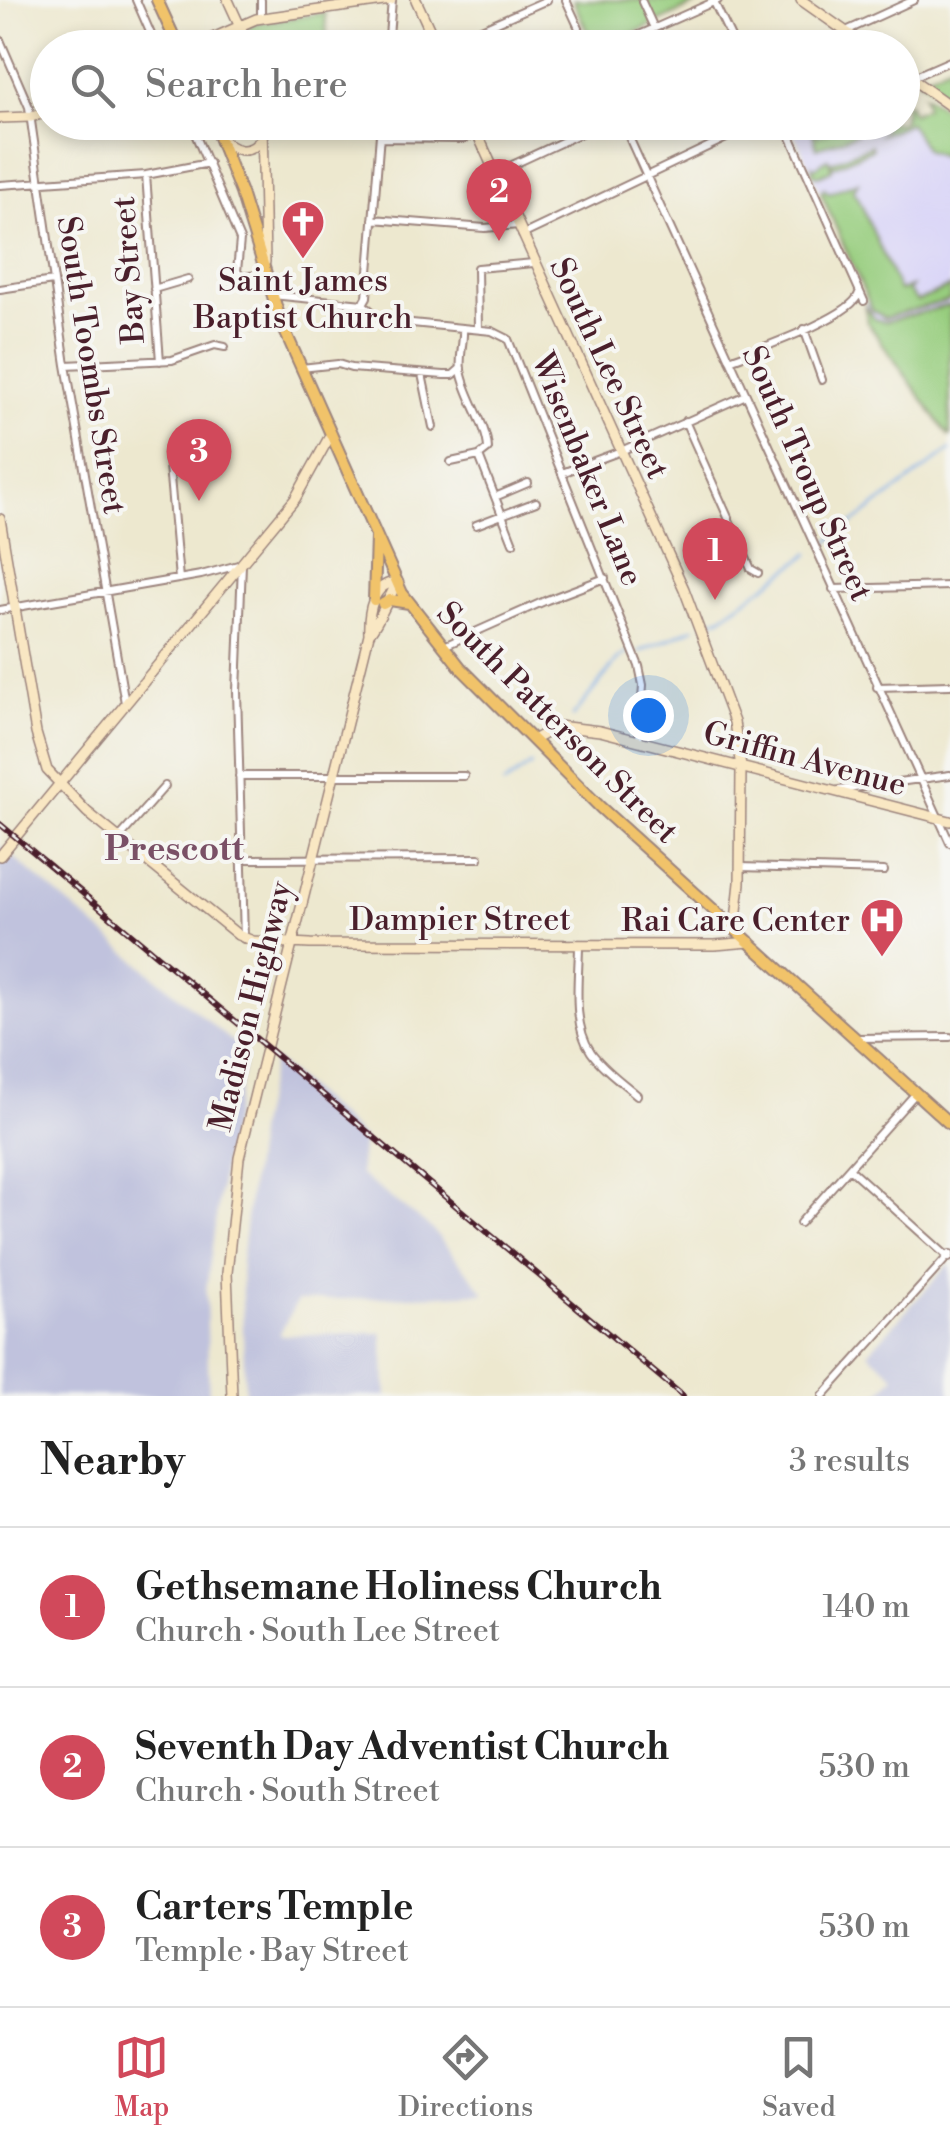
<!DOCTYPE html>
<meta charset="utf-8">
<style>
:root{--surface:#fff;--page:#f6f6f6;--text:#222;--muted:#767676;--line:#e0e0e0;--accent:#d1495b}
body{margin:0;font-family:"Libre Bodoni",serif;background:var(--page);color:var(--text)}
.you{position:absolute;left:648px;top:715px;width:35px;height:35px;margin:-25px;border:8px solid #fff;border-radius:50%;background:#1a73e8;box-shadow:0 0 0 15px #1a73e833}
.badge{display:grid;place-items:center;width:65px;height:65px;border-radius:50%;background:var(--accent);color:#fff;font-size:32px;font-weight:700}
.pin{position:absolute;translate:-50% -82px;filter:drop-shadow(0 2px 5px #0008)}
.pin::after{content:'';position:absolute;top:52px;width:35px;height:30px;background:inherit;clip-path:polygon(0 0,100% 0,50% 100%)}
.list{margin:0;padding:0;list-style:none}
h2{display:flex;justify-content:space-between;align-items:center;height:130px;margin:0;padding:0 40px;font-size:42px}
h2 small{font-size:32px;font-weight:400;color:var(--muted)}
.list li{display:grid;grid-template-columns:65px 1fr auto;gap:30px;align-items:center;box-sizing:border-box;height:160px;padding:0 40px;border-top:2px solid var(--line)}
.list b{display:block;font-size:38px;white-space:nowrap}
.list p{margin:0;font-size:32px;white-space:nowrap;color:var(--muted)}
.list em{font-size:32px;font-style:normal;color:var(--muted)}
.icon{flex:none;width:55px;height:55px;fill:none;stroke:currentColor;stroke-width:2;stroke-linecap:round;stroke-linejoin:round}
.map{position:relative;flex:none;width:950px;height:1396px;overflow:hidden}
.search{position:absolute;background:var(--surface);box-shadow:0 5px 15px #0003;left:30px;right:30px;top:30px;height:110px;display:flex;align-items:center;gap:25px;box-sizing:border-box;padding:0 35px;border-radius:55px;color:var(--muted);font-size:38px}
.sheet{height:610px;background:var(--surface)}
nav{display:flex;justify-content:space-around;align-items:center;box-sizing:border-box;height:140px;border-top:2px solid var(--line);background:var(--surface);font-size:28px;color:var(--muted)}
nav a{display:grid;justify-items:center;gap:5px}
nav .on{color:var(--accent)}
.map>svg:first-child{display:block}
.built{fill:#dad6f7}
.industrial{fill:#c0c2dd}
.green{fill:#97cd7e;stroke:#707654;stroke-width:2.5}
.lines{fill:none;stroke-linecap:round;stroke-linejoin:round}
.stream{stroke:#7cace7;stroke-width:2.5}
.street-casing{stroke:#9c847d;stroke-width:10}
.secondary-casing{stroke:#9c847d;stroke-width:12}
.primary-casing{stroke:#9c847d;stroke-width:14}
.street{stroke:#fff;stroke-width:6}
.secondary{stroke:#f9e7c3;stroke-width:9}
.primary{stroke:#f1c36a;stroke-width:10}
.rail-casing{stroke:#4a1f2b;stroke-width:6}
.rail{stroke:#f6f6f2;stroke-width:2.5;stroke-dasharray:8;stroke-linecap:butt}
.labels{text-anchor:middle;stroke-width:8;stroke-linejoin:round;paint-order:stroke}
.street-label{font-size:32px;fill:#4a1f2b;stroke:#f6f6f2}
.poi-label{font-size:32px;fill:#4a1f2b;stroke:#f6f6f2}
.neighbourhood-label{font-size:35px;font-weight:bold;fill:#7a5066;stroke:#f6f6f2}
</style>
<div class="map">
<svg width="950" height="1396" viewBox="0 0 950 1396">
<rect width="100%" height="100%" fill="#f6f6f2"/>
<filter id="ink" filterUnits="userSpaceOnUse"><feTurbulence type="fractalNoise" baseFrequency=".01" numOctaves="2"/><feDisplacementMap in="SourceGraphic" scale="20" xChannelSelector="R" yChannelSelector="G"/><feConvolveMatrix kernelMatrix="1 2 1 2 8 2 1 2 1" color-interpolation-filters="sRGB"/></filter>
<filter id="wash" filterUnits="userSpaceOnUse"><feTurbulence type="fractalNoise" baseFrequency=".0048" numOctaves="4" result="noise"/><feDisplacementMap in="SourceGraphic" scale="40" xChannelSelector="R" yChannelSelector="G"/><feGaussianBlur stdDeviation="2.25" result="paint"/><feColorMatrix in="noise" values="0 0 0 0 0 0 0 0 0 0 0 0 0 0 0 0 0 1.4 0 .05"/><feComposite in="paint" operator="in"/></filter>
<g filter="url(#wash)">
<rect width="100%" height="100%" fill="#ede8cf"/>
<path class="built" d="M950 110V435L949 436 867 322 866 298 790 123 902 122 903 114 919 126Z"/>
<path class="industrial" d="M0 846 247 1054 224 1159 206 1291 209 1396H0Z
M274 1059 363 1138 359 1174 432 1229 485 1293 297 1301 279 1335 382 1333 387 1396H245L241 1262 258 1126Z
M950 1263V1396H876L895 1376 868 1353Z"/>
<path class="green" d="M573 0H705L602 48 594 47Z
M325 13 328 47H256L248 28 251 24Z
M950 64V102L920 80Z
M923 94 950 113V159L926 150 909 123 880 135 887 123 902 122 905 104 908 103 912 113 926 107Z
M848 122 853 123 856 134 817 148 812 131 818 136Z
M871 145 872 149 833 167 830 163 832 170 819 176 813 175 812 166 814 168 828 159 830 163Z
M858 182 853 192 857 195 899 291 911 287 908 291 917 301 950 287V300L884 318 872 310 821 193 824 188 829 193Z
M950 305V435L949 436 867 322 865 306 875 319 884 322Z"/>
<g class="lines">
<path class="stream" d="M824 545 950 450
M704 624 723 616 809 554
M639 652 694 628
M573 716 619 658 628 652
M503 785 531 765"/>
</g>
</g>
<g filter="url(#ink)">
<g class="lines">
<defs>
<path id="street" d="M136 0 157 48
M566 0 588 48
M713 0 736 48
M642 2 654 28
M261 18V0
M846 31 914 0
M0 40 29 107 66 365 125 703
M388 48 392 0
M438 48 547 0
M610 48 718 0
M911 78 950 61
M190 122 240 240 237 271 241 277 266 274
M622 122 950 843
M784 122 864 301
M380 138 463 139 477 134
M495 173 605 122
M146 175 160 361
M0 185 146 175 209 163
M373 219 485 228 518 225
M522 235 760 122
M0 289 53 281
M154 289 188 279
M272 295 363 304 382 320 492 331 508 339 639 666 643 685 639 741
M363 304 367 297 381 122
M463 328C464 342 459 356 461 370 465 396 487 424 488 449L479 456
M478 329 477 268 534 263
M804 329 822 380
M730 360C755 350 853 317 859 293
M66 365 172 360 215 345 225 347
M301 368 338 364 351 368 444 375H453L461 368
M422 374 433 427
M685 421 751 569 758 573
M174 444 168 454 179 579
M479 456 513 543
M451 462 479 456
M562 473 621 451 746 395
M495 497 528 483
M476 525 536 502
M833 589 950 586
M0 610 201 575 242 564 237 691 244 939
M444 646 547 600 605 578
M877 687 950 685
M239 776H464
M839 790 950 775
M119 838 165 786
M241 859 479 858
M740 867 884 871
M579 944C579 978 571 1023 591 1052 603 1069 622 1082 637 1095
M857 1038 950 1037
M849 1168 949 1258
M800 1223 916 1093
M823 1396 950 1254"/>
<path id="secondary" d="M228 0 250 48
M416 0 438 48
M801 0 869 48
M190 48 256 19 391 0
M902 72 950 106
M0 118 31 117 48 112
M262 122 265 262
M472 122 684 589 734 722 741 767 740 883 735 929
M221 137C232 152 250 156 261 139
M0 519 36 733 47 770 87 812 238 935 253 941 310 944 715 945 750 942
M369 634C381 619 387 599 398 582
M533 740 558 726 600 731 950 821
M0 856 295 499 331 434
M232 1396 227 1273 239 1158 369 634C368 613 372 582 398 582"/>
<path id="primary" d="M157 0 179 48
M213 122 241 193 281 322 402 593 461 668 601 808 950 1124
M374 600 376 537
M383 604 390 600 409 603"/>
</defs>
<use href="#street" class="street-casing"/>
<use href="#secondary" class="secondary-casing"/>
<use href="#primary" class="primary-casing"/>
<use href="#street" class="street"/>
<use href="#secondary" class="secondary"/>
<use href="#primary" class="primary"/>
<defs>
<path id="rail" d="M0 824 683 1396"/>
</defs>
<use href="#rail" class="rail-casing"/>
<use href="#rail" class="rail"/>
</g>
</g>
<defs>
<symbol id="church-pin" viewBox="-11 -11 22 30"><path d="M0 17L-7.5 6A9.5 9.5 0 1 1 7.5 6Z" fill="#d1495b" stroke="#f6f6f2"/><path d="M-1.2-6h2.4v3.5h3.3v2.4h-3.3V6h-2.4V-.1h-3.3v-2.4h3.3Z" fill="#fff"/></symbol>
<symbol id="hospital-pin" viewBox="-11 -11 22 30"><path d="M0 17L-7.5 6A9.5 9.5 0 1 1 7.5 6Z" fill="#d1495b" stroke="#f6f6f2"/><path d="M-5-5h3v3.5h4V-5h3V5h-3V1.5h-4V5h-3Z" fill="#fff"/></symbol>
</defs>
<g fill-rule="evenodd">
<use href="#church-pin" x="278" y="197" width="50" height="68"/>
<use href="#hospital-pin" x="857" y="895" width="50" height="68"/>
</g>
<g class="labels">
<g class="street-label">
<text transform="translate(128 270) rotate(-94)" y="11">Bay Street</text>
<text transform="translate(92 365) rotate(81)" y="11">South Toombs Street</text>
<text transform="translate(610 368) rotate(65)" y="11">South Lee Street</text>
<text transform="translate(588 469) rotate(68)" y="11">Wisenbaker Lane</text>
<text transform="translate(808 473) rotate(66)" y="11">South Troup Street</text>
<text transform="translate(558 722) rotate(45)" y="11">South Patterson Street</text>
<text transform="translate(805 758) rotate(15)" y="11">Griffin Avenue</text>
<text x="460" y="930">Dampier Street</text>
<text transform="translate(250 1006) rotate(-76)" y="11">Madison Highway</text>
</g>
<g class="poi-label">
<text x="303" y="291">Saint James<tspan x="303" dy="37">Baptist Church</tspan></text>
<text x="850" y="931" text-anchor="end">Rai Care Center</text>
</g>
<g class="neighbourhood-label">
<text x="174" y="860">Prescott</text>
</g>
</g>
</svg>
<div class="you"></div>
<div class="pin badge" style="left:715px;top:600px">1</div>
<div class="pin badge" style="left:499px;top:241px">2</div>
<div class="pin badge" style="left:199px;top:501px">3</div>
<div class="search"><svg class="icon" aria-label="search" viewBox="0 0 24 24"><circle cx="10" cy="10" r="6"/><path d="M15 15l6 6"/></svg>Search here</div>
</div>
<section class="sheet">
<h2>Nearby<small>3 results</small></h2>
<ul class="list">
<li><span class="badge">1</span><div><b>Gethsemane Holiness Church</b><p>Church · South Lee Street</p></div><em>140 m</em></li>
<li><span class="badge">2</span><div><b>Seventh Day Adventist Church</b><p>Church · South Street</p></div><em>530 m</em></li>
<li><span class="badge">3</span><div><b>Carters Temple</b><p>Temple · Bay Street</p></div><em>530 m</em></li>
</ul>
</section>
<nav>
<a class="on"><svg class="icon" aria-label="map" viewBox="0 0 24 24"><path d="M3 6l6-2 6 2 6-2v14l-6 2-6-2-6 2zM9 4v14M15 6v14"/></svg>Map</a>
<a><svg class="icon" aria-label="directions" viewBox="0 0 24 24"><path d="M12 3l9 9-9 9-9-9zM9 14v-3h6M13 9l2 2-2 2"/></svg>Directions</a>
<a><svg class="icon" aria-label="saved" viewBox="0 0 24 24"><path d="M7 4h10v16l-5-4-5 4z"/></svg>Saved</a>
</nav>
